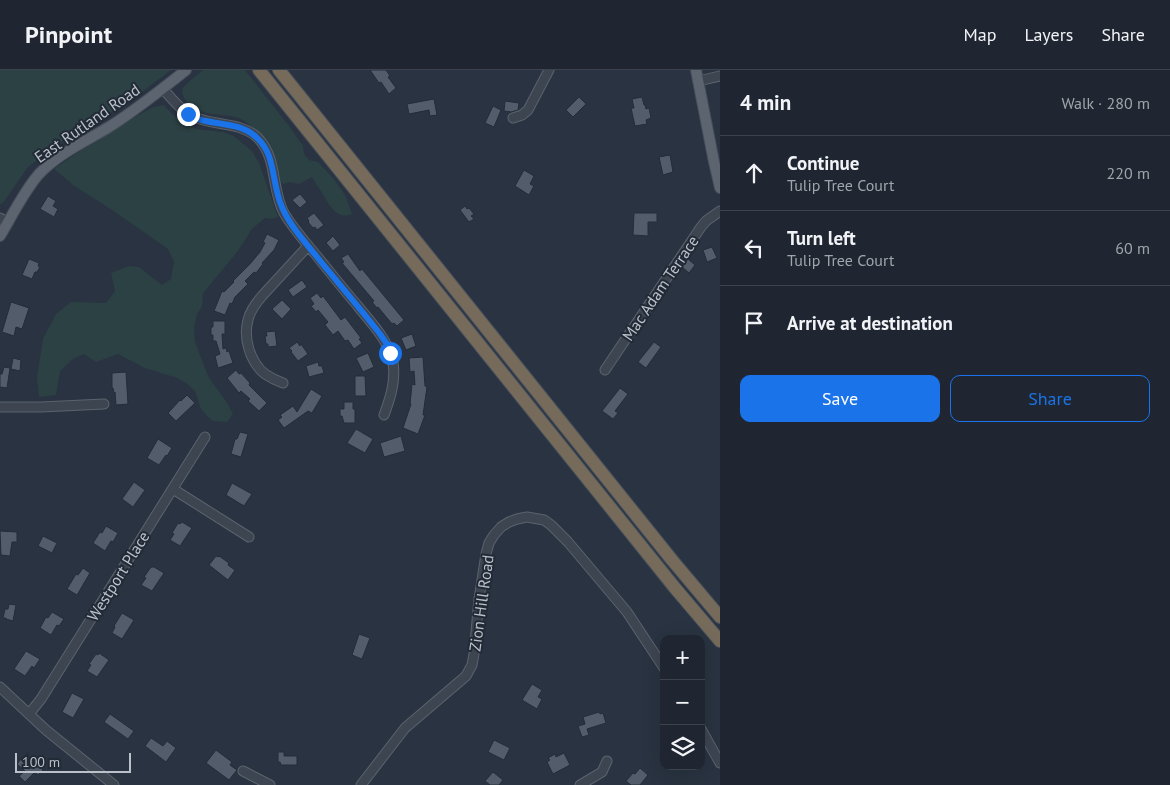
<!DOCTYPE html>
<meta charset="utf-8">
<style>
:root{--surface:#1f2631;--page:#272e39;--text:#f1f3f6;--muted:#a1a5ab;--line:#3c434d;--accent:#1a73e8}
body{margin:0;font-family:"PT Sans",sans-serif;background:var(--page);color:var(--text)}
.controls{position:absolute;right:15px;bottom:15px;display:grid;overflow:hidden;border-radius:10px;box-shadow:0 5px 20px #0002}
.controls button{width:45px;height:45px;display:grid;place-items:center;padding:0;border:0;border-bottom:1px solid var(--line);background:var(--surface);color:var(--text);font:25px sans-serif}
.scale{position:absolute;left:15px;bottom:12px;width:116px;box-sizing:border-box;padding-left:5px;border:2px solid #bac1cb;border-top:0;font-size:14px;line-height:18px;white-space:nowrap;color:#bac1cb;-webkit-text-stroke:4px #222a36;paint-order:stroke}
.stop{position:absolute;width:15px;height:15px;margin:-11px;border:4px solid #1a73e8;border-radius:50%;background:#fff}
.stop.end{background:#1a73e8;border-color:#fff;box-shadow:0 1px 5px #0008}
.list{margin:0;padding:0;list-style:none}
h2{display:flex;justify-content:space-between;align-items:center;height:65px;margin:0;padding:0 20px;font-size:21px}
h2 small{font-size:16px;font-weight:400;color:var(--muted)}
.list li{display:grid;grid-template-columns:32px 1fr auto;gap:15px;align-items:center;box-sizing:border-box;height:75px;padding:0 20px;border-top:1px solid var(--line)}
.list b{display:block;font-size:19px;white-space:nowrap}
.list p{margin:0;font-size:16px;white-space:nowrap;color:var(--muted)}
.list em{font-size:16px;font-style:normal;color:var(--muted)}
.actions{display:flex;gap:10px;padding:15px 20px}
.actions a{flex:1;padding:11px 0;border:1px solid var(--accent);border-radius:10px;text-align:center;font-size:18px;color:var(--accent)}
.actions .main{background:var(--accent);color:#fff}
.icon{flex:none;width:28px;height:28px;fill:none;stroke:currentColor;stroke-width:2;stroke-linecap:round;stroke-linejoin:round}
.map{position:relative;flex:none;width:720px;height:715px;overflow:hidden}
header{display:flex;align-items:center;gap:30px;box-sizing:border-box;height:70px;padding:0 25px;background:var(--surface);border-bottom:1px solid var(--line)}
header strong{font-size:24px}
nav{display:flex;gap:28px;margin-inline-start:auto;font-size:18px}
main{display:flex}
aside{flex:1;background:var(--surface)}
.map>svg:first-child{display:block}
.green{fill:#2c4143}
.building{fill:#535c6b;stroke:#242c38}
.lines{fill:none;stroke-linecap:round;stroke-linejoin:round}
.minor-casing{stroke:#5b636e;stroke-width:11}
.major-casing{stroke:#474e5a;stroke-width:12}
.highway-casing{stroke:#48505b;stroke-width:14}
.minor{stroke:#3d4551;stroke-width:9}
.major{stroke:#5c6470;stroke-width:10}
.highway{stroke:#766b5b;stroke-width:12}
.route{stroke:#1a73e8;stroke-width:6}
.labels{text-anchor:middle;stroke-width:4;stroke-linejoin:round;paint-order:stroke}
.street-label{font-size:16px;fill:#bac1cb;stroke:#222a36}
</style>
<header>
<strong>Pinpoint</strong>
<nav><a>Map</a><a>Layers</a><a>Share</a></nav>
</header>
<main>
<div class="map">
<svg width="720" height="715" viewBox="0 0 720 715">
<rect width="100%" height="100%" fill="#293341"/>
<path class="green" d="M0 0H171L130 31 75 63 50 80 28 97 3 133 0 134Z
M203 0H245L289 56 303 76 304 84 309 90 318 92 334 109 345 125 352 144C337 151 329 135 323 124 319 118 315 113 312 107L299 114 289 112 284 114 281 113C275 88 273 73 251 56 248 53 242 49 238 48 221 42 196 48 185 29 183 26 181 22 183 18 186 13 198 5 203 0Z
M164 35 170 42 182 52 197 59 223 62 234 66 252 81 259 93 278 147 272 149 265 148 252 159 238 181 203 223 202 237 197 244 194 258 195 272 209 308 226 331 233 344 227 352 213 351 207 346 201 339 195 321 186 313 177 308 145 298 118 284 96 292 84 284 73 289 60 301 56 325 39 327 37 307 43 269 56 244 71 232 106 233 115 221 111 203 129 196 139 197 162 215 171 209 174 192 168 179 112 140 73 115 54 99 80 81 128 51 153 37Z"/>
<path class="building" d="M370 0H386L390 6 388 7 396 18 389 24 381 12 379 13Z
M579 27 586 34 573 47 566 40Z
M642 27 644 35H645L646 39 649 38 651 48 646 50 647 54 635 56 631 38H634L632 29Z
M434 29 437 45 430 46 429 40 409 44 407 34Z
M505 31 519 33 518 40 511 42 504 41Z
M493 36 501 40 494 57 485 53Z
M670 85 673 102 663 105 659 87Z
M524 100 534 106 530 114 534 116 529 125 515 116Z
M300 124 307 132 300 138 292 130Z
M48 126 56 131 53 136 58 139 54 147 40 139Z
M465 136 467 139 469 138 474 144 471 146 474 149 469 152 460 140Z
M314 143 324 155 317 160 315 157 313 158 308 152 309 151 307 148Z
M634 143H657V152H648V166L633 165Z
M267 164 279 170 274 180 262 193 263 194 256 203 254 202 245 211 248 214 235 227 232 234 230 233 225 245 214 241 222 221 224 222 234 212 233 211 250 194 260 182 265 173 263 172Z
M333 166 340 175 333 181 326 173Z
M712 177 717 188 707 192 703 180Z
M348 184 360 201 362 199 404 250 397 256 394 253 392 254 378 237 377 238 372 232 374 231 342 193 344 192 341 188Z
M29 189 39 193 38 196 40 197 37 202H35L32 209 22 205Z
M688 189 695 195 689 203 682 197Z
M302 210 307 217 293 227 288 220Z
M317 223 321 228 323 226 341 250 345 247 361 268 359 269 362 273 354 279 348 270 345 271 338 261 333 265 325 255 328 252 318 240 316 242 311 236 314 234 310 228Z
M282 230 291 239 282 249 272 239Z
M11 232 29 238 22 259 16 257 14 266 2 262Z
M213 251H225V264H222L223 279 226 278 227 282 229 281 233 293 218 298 215 286 220 284 216 271H213V265H211V257H213Z
M275 261 277 276 268 277V274H266L265 266H267L266 262Z
M412 264 416 276 406 280 401 268Z
M297 272 300 276 301 274 308 284 298 291 291 282 292 281 289 278Z
M654 272 661 277 646 298 638 292Z
M368 283 374 297 363 302 356 288Z
M423 287 425 316 427 317 423 345H425L418 364 403 358 411 334H410L412 314 415 315 414 301 410 302 409 288Z
M13 288 21 290 20 301 11 299Z
M318 292 319 296H322L324 303 309 307 306 296Z
M4 297 10 298 7 318 0 317V304H2Z
M236 300 239 304 241 303 250 313 249 315 267 333 259 341 248 331 250 329 241 321 239 323 227 308Z
M126 302 128 334 116 335 115 322 114 323 113 318H112V303Z
M355 306H365L366 326H355Z
M620 318 628 324 615 341 618 343 613 349 602 341Z
M311 319 322 326 312 343 308 341 284 358 278 350 282 347 280 345 293 336 297 342Z
M187 325 195 333 176 351 168 343 180 330 181 331Z
M344 332H353V339H355V353H344L342 346H340V339H344Z
M356 359 373 369 365 383 347 373Z
M240 362 248 364 241 387 231 384 235 369H237Z
M401 366 405 381 384 387 380 373Z
M158 369 172 378 167 386 166 385 159 395 147 388Z
M134 412 145 420 133 437 122 429Z
M232 413 252 424 244 436 226 425Z
M182 452 192 458 180 476 170 470 174 464 172 463 178 453 180 454Z
M106 456 118 463 113 472 111 471 105 481 93 473 100 462 102 463Z
M0 461 17 462V472H12L10 486 1 485Z
M43 466 57 473 52 483 38 476Z
M216 486 218 487 219 486 229 493 228 495 235 500 228 510 209 495Z
M151 497H154L164 503 152 521 141 515 146 508 144 507Z
M83 498 90 503 77 525 67 519 76 504 78 505Z
M9 534 16 535 13 551 6 549V548H3L5 539H8Z
M52 542 64 549 59 556 57 555 51 565 40 558 46 547 48 548Z
M122 543 134 550 122 569 112 563 115 557 114 556Z
M359 564 370 568 362 589 352 585Z
M26 581 40 589 34 598 32 596 25 606 14 599Z
M99 583 109 590 97 607 87 601 91 595 89 594 96 584 98 585Z
M532 614 542 620 538 627 542 629 537 639 522 630Z
M72 623 84 629 73 648 62 642Z
M599 642 600 644 603 643 606 653 587 659 589 665 582 667 578 656 585 654 583 647Z
M110 644 134 661 128 669 104 652Z
M151 668 163 676 167 671 176 678 166 692 145 676Z
M494 670 510 678 504 690 488 682Z
M216 680 232 692 230 695 237 700 229 710 206 693Z
M278 682H284V686H297V695H281L280 692H278Z
M564 683 570 695 553 704 547 692 550 690 548 688 555 684 556 687Z
M21 689 30 696 35 690 42 697 41 698 43 700 38 705 35 702 25 712 19 706 25 701 17 694Z
M640 698 648 705 640 715H631L626 711 633 703 635 704Z
M493 702 503 710 499 715H490L485 711Z"/>
<g class="lines">
<defs>
<path id="minor" d="M698 11 720 6
M163 19C173 30 183 43 197 48 217 56 241 52 258 68 278 89 271 119 284 143 293 158 305 172 316 185 330 202 343 219 357 235 371 253 389 270 393 293 396 311 390 329 384 345
M513 48 522 45 528 40 549 0
M0 148 8 153
M605 300 701 157 706 151 720 141
M283 313C277 311 271 308 265 304 250 292 243 268 248 250 250 241 256 233 262 226L308 176
M0 337H41L104 334
M173 419 249 467
M0 617 46 660 114 715
M29 644 41 629 205 367
M701 659 720 693
M243 701 270 715
M361 715 405 658 466 606 472 595 474 584 479 529 486 484 489 473 494 465 501 457 509 452 517 449 527 447 544 450 551 455 568 472 627 542 664 598
M580 715 602 702 607 691"/>
<path id="major" d="M696 0 714 92 720 118
M0 166C12 146 24 121 39 104 58 84 86 71 109 57 136 40 161 20 186 0"/>
<path id="highway" d="M259 0 675 518 720 571
M279 0 672 490 720 547"/>
</defs>
<use href="#minor" class="minor-casing"/>
<use href="#major" class="major-casing"/>
<use href="#highway" class="highway-casing"/>
<use href="#minor" class="minor"/>
<use href="#major" class="major"/>
<use href="#highway" class="highway"/>
</g>
<g class="lines">
<path class="route" d="M188 44C194 47 199 50 206 51 223 55 242 54 256 67 277 85 271 114 282 137 290 156 305 172 317 187 338 213 360 238 380 264L387 274 390 283"/>
</g>
<g class="labels">
<g class="street-label">
<text transform="translate(87 53) rotate(-35)" y="6">East Rutland Road</text>
<text transform="translate(660 218) rotate(-56)" y="6">Mac Adam Terrace</text>
<text transform="translate(118 506) rotate(-58)" y="6">Westport Place</text>
<text transform="translate(481 533) rotate(-82)" y="6">Zion Hill Road</text>
</g>
</g>
</svg>
<div class="controls">
<button>+</button>
<button>−</button>
<button><svg class="icon" aria-label="layers" viewBox="0 0 24 24"><path d="M12 4l9 5-9 5-9-5zM3 14l9 5 9-5"/></svg></button>
</div>
<div class="scale">100 m</div>
<div class="stop" style="left:390px;top:283px"></div>
<div class="stop end" style="left:188px;top:44px"></div>
</div>
<aside>
<h2>4 min<small>Walk · 280 m</small></h2>
<ul class="list">
<li><svg class="icon" aria-label="ahead" viewBox="0 0 24 24"><path d="M12 20V5M6 11l6-6 6 6"/></svg><div><b>Continue</b><p>Tulip Tree Court</p></div><em>220 m</em></li>
<li><svg class="icon" aria-label="left" viewBox="0 0 24 24"><path d="M17 20v-9H6M10 6l-5 5 5 5"/></svg><div><b>Turn left</b><p>Tulip Tree Court</p></div><em>60 m</em></li>
<li><svg class="icon" aria-label="arrive" viewBox="0 0 24 24"><path d="M6 21V4h12l-3 4 3 4H6"/></svg><div><b>Arrive at destination</b></div></li>
</ul>
<div class="actions"><a class="main">Save</a><a>Share</a></div>
</aside>
</main>
